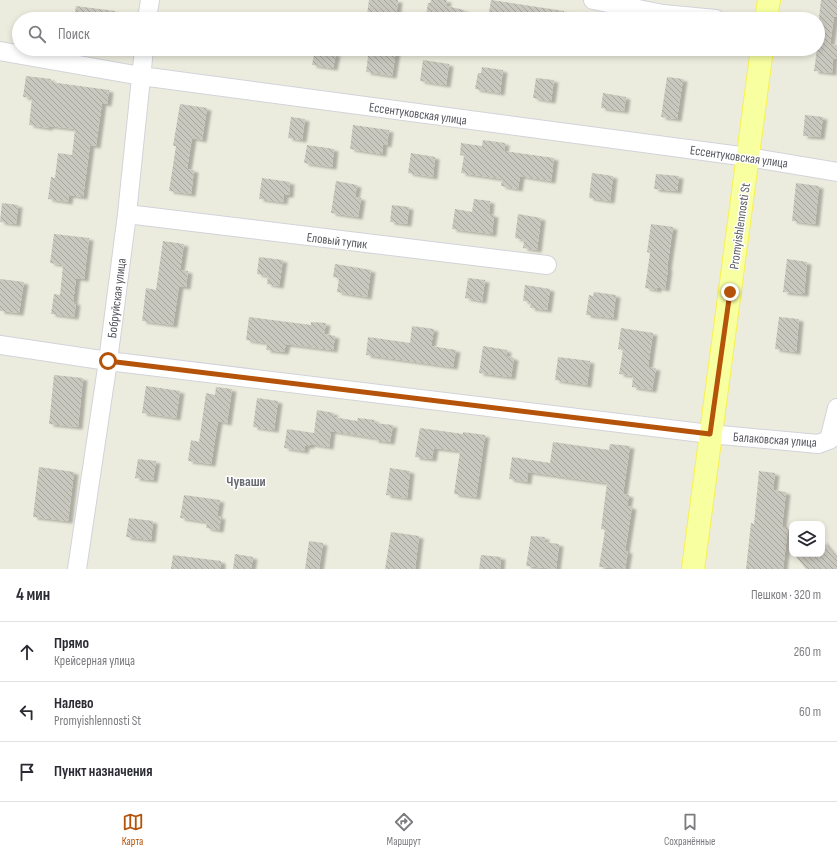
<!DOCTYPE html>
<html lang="ru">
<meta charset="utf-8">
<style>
:root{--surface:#fff;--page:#f2f2f3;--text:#2b2b33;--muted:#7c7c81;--line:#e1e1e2;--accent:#b45309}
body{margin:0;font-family:"Sofia Sans Condensed",sans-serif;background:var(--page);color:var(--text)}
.controls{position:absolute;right:12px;bottom:12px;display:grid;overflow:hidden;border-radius:8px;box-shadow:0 2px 6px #0003}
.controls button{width:36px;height:36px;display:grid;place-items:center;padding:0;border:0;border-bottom:1px solid var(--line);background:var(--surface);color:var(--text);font:20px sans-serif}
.stop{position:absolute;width:12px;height:12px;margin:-9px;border:3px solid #b45309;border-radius:50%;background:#fff}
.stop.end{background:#b45309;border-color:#fff;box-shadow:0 1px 4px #0008}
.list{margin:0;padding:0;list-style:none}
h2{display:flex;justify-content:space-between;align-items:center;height:52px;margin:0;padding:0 16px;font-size:17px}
h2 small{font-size:13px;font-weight:400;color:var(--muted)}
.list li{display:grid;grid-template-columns:26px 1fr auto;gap:12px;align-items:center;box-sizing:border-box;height:60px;padding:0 16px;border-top:1px solid var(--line)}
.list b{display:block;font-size:15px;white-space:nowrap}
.list p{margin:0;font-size:13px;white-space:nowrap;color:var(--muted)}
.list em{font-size:13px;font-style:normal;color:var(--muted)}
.icon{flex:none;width:22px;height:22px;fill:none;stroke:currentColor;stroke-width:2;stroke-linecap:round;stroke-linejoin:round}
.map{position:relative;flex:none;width:837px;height:569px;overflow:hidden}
.search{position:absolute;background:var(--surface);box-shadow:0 2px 6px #0003;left:12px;right:12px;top:12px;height:44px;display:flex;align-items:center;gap:10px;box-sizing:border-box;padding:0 14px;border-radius:22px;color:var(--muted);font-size:15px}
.sheet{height:232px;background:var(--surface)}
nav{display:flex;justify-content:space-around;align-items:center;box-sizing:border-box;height:56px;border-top:1px solid var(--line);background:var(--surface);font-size:11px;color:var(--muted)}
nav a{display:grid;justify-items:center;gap:2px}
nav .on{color:var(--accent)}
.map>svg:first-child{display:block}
.building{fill:url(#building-back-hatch);filter:url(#shadow)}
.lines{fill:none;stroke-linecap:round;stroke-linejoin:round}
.minor-casing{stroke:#d2d3da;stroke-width:20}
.major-casing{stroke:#f8f14c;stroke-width:24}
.minor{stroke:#fff;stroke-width:18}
.major{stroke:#f7ffa0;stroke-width:22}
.route{stroke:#b45309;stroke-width:5}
.labels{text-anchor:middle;stroke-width:3;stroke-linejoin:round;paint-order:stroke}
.street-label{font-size:13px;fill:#585a61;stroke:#fff}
.neighbourhood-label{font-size:14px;font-weight:bold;fill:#696b73;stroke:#fff}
</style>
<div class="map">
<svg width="837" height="569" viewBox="0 0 837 569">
<defs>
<pattern id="building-back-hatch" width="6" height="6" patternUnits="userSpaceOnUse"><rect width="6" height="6" fill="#c9c8be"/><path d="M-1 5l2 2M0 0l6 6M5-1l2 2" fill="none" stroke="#a6a59e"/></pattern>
<filter id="shadow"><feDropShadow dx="4.5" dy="2.5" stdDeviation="1" flood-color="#0004"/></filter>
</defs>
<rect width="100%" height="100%" fill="#ececde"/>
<path class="building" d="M369 0H398L396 18 367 14Z
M431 0H447L446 6 464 10 462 19 426 15 428 3H430Z
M491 0 564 11V19H488Z
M821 0H837V17H834L830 44 837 45V59H833L832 73 814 71 817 49H818V27Z
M76 6 115 11 114 19H74Z
M315 49H332V53L336 54 333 68 312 65Z
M369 49 396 51 392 76 366 72Z
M423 60 449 64 446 85 420 81Z
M482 67 503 70 500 93 475 89 478 73H481Z
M26 76 51 79 50 82 109 90 107 104 102 103 96 146 90 145 83 197 69 195 68 202 48 199 51 177 55 178 58 153 72 155 75 129 49 126 48 128 29 125 32 98 23 97Z
M667 77 683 79 677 119 661 117Z
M536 78 554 80 551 101 533 98Z
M603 93 626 97 624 111 601 108Z
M180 104 207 108 202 140 192 138 187 169 194 170 191 194 169 191 176 146H173Z
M805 115 823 117 820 137 803 136Z
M291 117 305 119 302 140 288 138Z
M353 125 389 130 387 145 383 144 382 154 350 149Z
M483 140 505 143 504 151 554 158 551 181 520 176 518 189 501 186 502 179 461 173 464 156 460 155 461 143 482 146Z
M307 145 334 149 332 167 304 163Z
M411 153 435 157 433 177 408 173Z
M592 173 613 176 610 201 589 198Z
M656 174 679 176 677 191 654 189Z
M262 178 290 182 289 195H284L283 202 259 199Z
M336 181 357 185 355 197 361 198 358 217 331 213Z
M796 183 819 186 815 224 792 221Z
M474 199 490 201 489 214 494 215 492 234 452 229 455 209 472 212Z
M2 203 18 205 16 224 0 222Z
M392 205 409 207 407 224 390 222Z
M518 214 541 218 537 250 523 248 524 240 515 238Z
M651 224 673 227 667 268H668L665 289 657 287V290L645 288 650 253 647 252Z
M54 234 89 238 84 279 76 278 73 302 76 303 74 317 51 314 54 294 60 295 63 265 50 263Z
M163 241 184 244 180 270 188 271 186 287 179 286 173 325 142 321 146 288 156 290Z
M259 257 283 260 279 286 267 284 268 276 257 274Z
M787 259 807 262 804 294 783 292Z
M335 264 371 270 367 297 337 292 339 278 333 277Z
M468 278 485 280 482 301 465 298Z
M0 279 24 282 19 313 0 311Z
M525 285 550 289 547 310 530 308 531 302 523 301Z
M594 292 616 295 613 318 586 315 589 295 593 296Z
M249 317 311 325V322L326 323 324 334 335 336 333 350 286 344 284 352 266 350 267 343 246 340Z
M779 317 799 319 796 352 775 349Z
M412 326 434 329 431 346 456 350 453 367 366 355 368 337 410 343Z
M621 328 653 333 648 367 656 368 652 390 632 387 633 376 619 374 623 350 618 349Z
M483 346 507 350 506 356 514 358 511 377 479 373Z
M558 357 590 361 587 385 555 380Z
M54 375 83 378 78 427 49 424Z
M146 386 180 391 176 418 142 413Z
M216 387 232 389 227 423 218 421 211 464 188 461 191 440 199 442 206 393 215 395Z
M257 398 278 401 274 430 253 427Z
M317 410 334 413 333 417 357 421 358 418 375 420 374 423 393 425 390 442 374 440V438L331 431 329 447 310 444V446H305L304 451 284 448 287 429 314 433Z
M420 428 463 434V432L485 435 476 497 454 494 460 451 434 448 432 459 415 457Z
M553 442 609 450 610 444 630 446 623 494 629 495 627 506 632 507 625 551H628L625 569 599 567 605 530 601 529 607 483 528 472 527 482 509 479 512 457 550 463Z
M138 459 156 461 153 480 135 478Z
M39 467 74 472 68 521 33 517Z
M390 468 410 471 407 498 386 495Z
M759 471 775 473 773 490 786 492 782 527H788L783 569H746L751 523 754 524Z
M184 495 220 500 217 516 221 517 219 530 206 528 207 522 180 518Z
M129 518 153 521 151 540 126 537Z
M391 532 419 536 415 569H385Z
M531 536 545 537 544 542 559 544 556 569 526 566Z
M822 540 837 559V569H806L794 554H822Z
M309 541 323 543 319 569H305Z
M235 554 253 557 251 569H233Z
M173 555 221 561V569H171Z
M481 555 501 557 500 569H479Z"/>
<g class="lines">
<defs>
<path id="minor" d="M593 0 663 14 716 19
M147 19 150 0
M0 51 141 76 748 157 837 172
M127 214 547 265
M0 345 108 361 710 434 818 444 829 440 837 435
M829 440 837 408
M77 569 108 361 127 214 144 49"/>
<path id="major" d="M766 19 769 0
M693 569 762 49"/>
</defs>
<use href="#minor" class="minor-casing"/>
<use href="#major" class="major-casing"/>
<use href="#minor" class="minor"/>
<use href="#major" class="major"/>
</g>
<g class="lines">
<path class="route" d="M108 361 710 434 730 292"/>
</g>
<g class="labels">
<g class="street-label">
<text transform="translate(418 113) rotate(8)" y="5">Ессентуковская улица</text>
<text transform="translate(739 156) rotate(8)" y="5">Ессентуковская улица</text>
<text transform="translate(739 226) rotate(-82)" y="5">Promyishlennosti St</text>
<text transform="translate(337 240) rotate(7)" y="5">Еловый тупик</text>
<text transform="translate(116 298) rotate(-83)" y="5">Бобруйская улица</text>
<text transform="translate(775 439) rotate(4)" y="5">Балаковская улица</text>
</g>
<g class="neighbourhood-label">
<text x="246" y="486">Чуваши</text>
</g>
</g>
</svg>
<div class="controls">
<button><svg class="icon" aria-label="layers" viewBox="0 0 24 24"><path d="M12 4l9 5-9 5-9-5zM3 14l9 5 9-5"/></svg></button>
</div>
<div class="stop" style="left:108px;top:361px"></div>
<div class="stop end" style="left:730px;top:292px"></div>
<div class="search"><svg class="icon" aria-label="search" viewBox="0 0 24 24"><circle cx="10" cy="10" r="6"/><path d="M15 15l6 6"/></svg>Поиск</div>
</div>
<section class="sheet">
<h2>4 мин<small>Пешком · 320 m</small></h2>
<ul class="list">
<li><svg class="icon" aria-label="ahead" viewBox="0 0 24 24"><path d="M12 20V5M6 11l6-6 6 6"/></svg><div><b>Прямо</b><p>Крейсерная улица</p></div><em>260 m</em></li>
<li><svg class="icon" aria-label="left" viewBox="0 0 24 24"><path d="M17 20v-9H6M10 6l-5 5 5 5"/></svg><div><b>Налево</b><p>Promyishlennosti St</p></div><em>60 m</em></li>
<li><svg class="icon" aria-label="arrive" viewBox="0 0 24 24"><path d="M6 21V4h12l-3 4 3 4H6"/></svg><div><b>Пункт назначения</b></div></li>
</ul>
</section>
<nav>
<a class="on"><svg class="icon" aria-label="map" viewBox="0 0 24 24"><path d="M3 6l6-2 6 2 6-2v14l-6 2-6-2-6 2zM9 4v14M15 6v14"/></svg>Карта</a>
<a><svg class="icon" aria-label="directions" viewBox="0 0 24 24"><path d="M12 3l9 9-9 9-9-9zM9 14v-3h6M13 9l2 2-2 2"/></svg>Маршрут</a>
<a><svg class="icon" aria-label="saved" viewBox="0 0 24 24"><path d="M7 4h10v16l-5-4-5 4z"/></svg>Сохранённые</a>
</nav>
